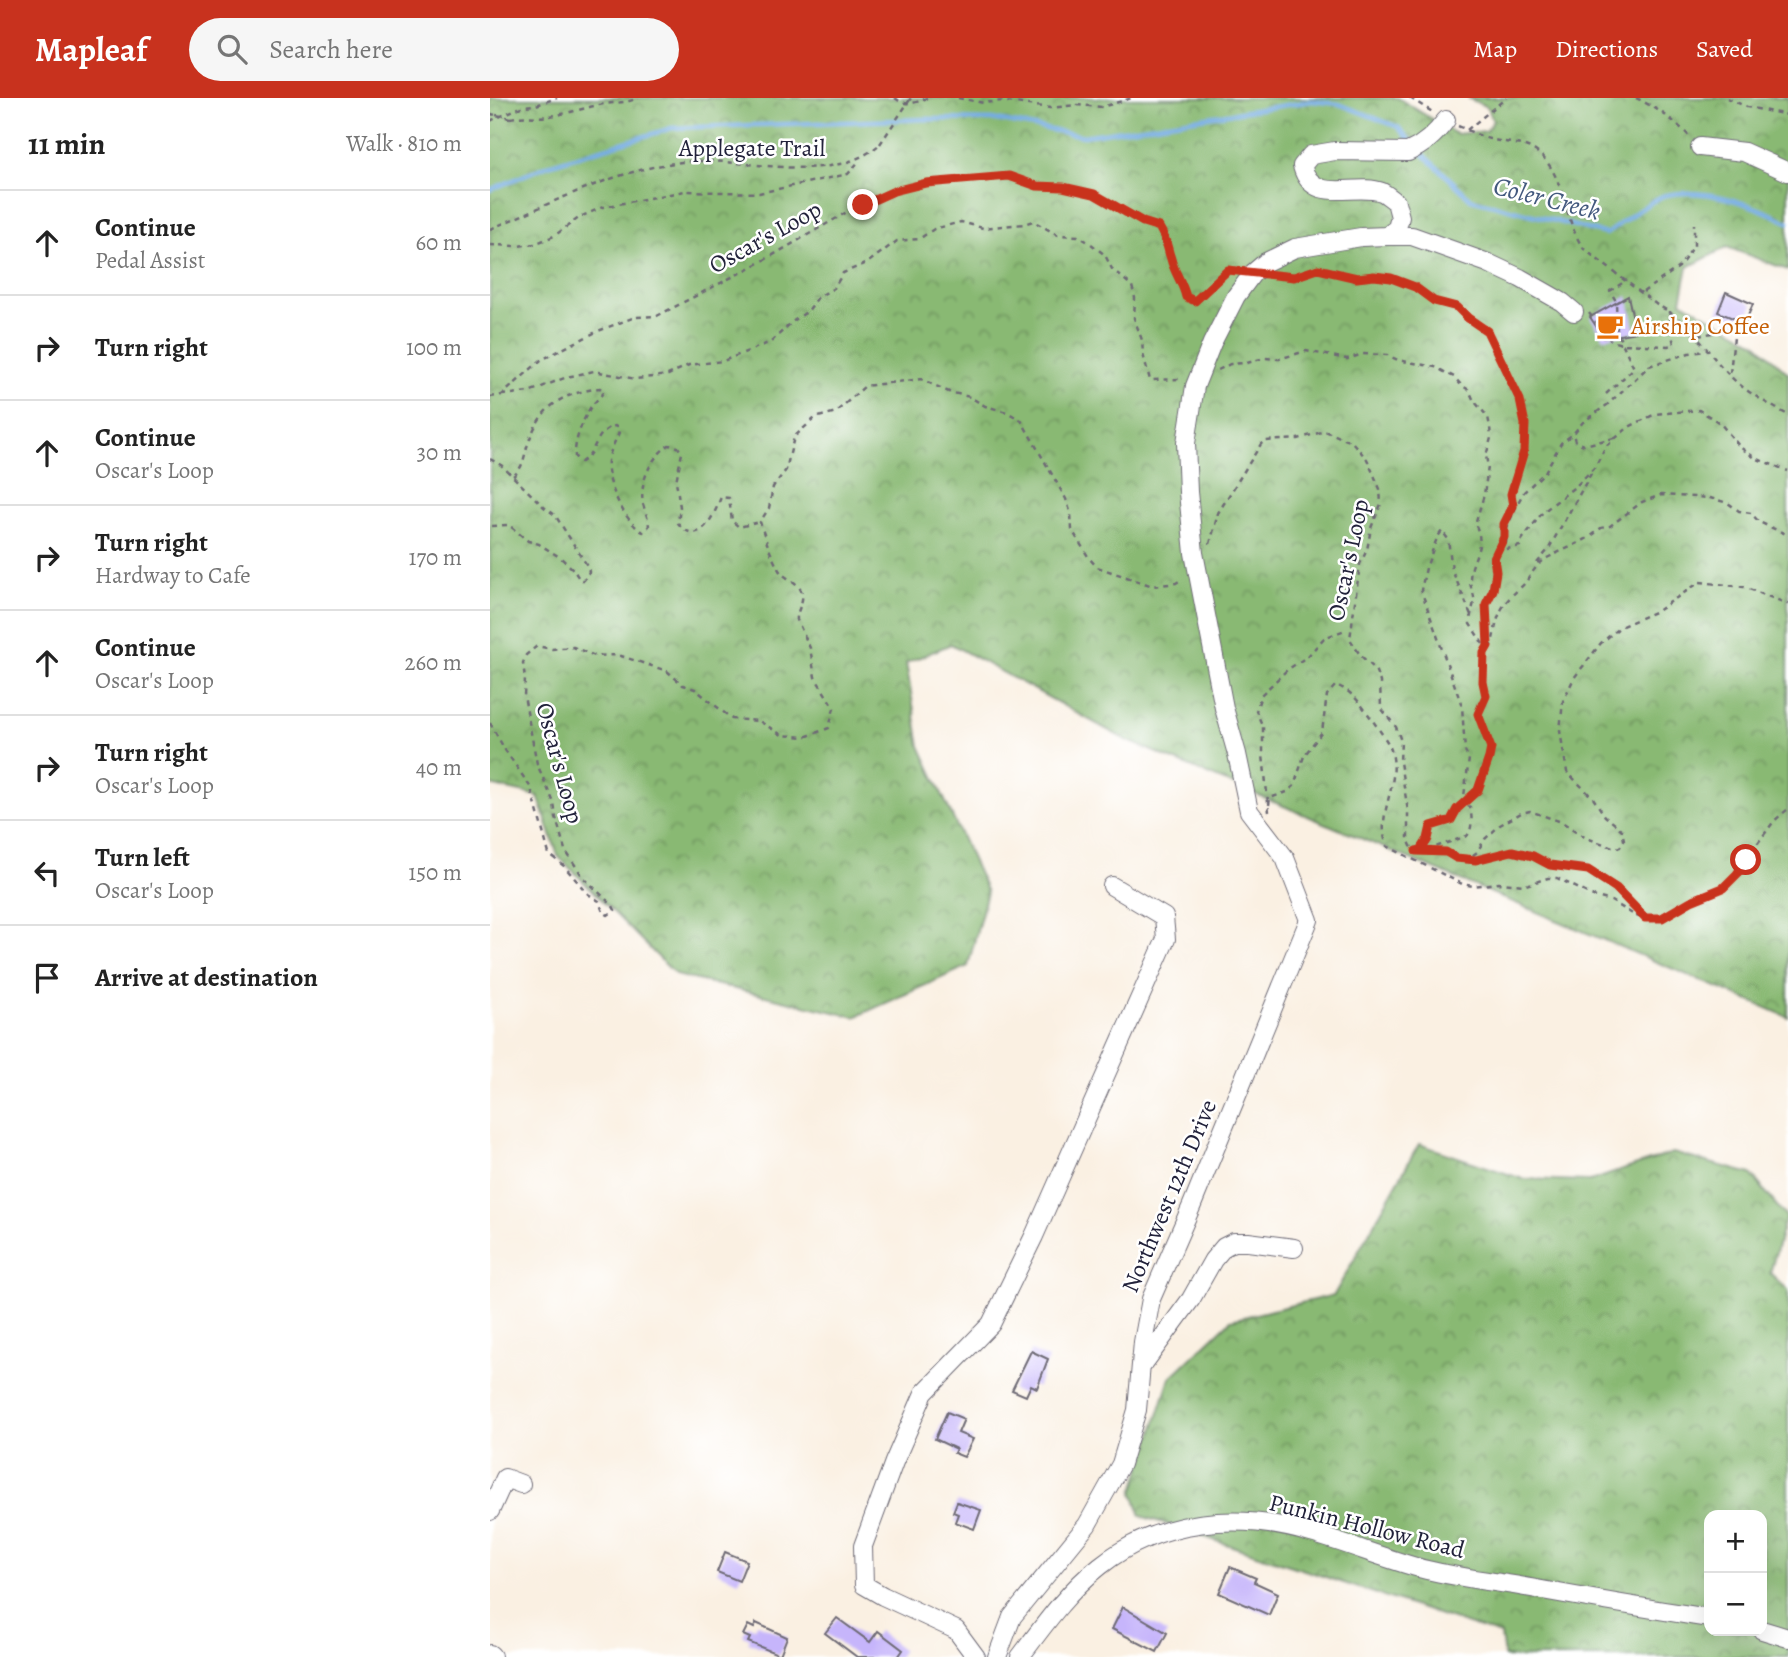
<!DOCTYPE html>
<meta charset="utf-8">
<style>
:root{--surface:#fff;--page:#f6f6f6;--text:#222;--muted:#767676;--line:#e0e0e0;--accent:#c8321e}
body{margin:0;font-family:Alegreya,serif;background:var(--page);color:var(--text)}
.controls{position:absolute;right:21px;bottom:21px;display:grid;overflow:hidden;border-radius:14px;box-shadow:0 7px 28px #0002}
.controls button{width:63px;height:63px;display:grid;place-items:center;padding:0;border:0;border-bottom:2px solid var(--line);background:var(--surface);color:var(--text);font:35px sans-serif}
.stop{position:absolute;width:21px;height:21px;margin:-16px;border:5px solid #c8321e;border-radius:50%;background:#fff}
.stop.end{background:#c8321e;border-color:#fff;box-shadow:0 2px 7px #0008}
.list{margin:0;padding:0;list-style:none}
h2{display:flex;justify-content:space-between;align-items:center;height:91px;margin:0;padding:0 28px;font-size:30px}
h2 small{font-size:23px;font-weight:400;color:var(--muted)}
.list li{display:grid;grid-template-columns:46px 1fr auto;gap:21px;align-items:center;box-sizing:border-box;height:105px;padding:0 28px;border-top:2px solid var(--line)}
.list b{display:block;font-size:26px;white-space:nowrap}
.list p{margin:0;font-size:23px;white-space:nowrap;color:var(--muted)}
.list em{font-size:23px;font-style:normal;color:var(--muted)}
.icon{flex:none;width:38px;height:38px;fill:none;stroke:currentColor;stroke-width:2;stroke-linecap:round;stroke-linejoin:round}
.map{position:relative;flex:none;width:1298px;height:1559px;overflow:hidden}
header{display:flex;align-items:center;gap:42px;box-sizing:border-box;height:98px;padding:0 35px;background:var(--accent);color:#fff}
header strong{font-size:33px}
nav{display:flex;gap:38px;margin-inline-start:auto;font-size:24px}
.search{width:490px;height:63px;background:var(--page);display:flex;align-items:center;gap:18px;box-sizing:border-box;padding:0 24px;border-radius:38px;color:var(--muted);font-size:26px}
main{display:flex}
aside{flex:1;background:var(--surface)}
.map>svg:first-child{display:block}
.forest{fill:url(#forest-crowns);stroke:#566e57;stroke-width:2;fill-rule:evenodd}
.lines{fill:none;stroke-linecap:round;stroke-linejoin:round}
.stream{stroke:#74ace3;stroke-width:4.5}
.building{fill:#c6b5fb}
.minor-casing{stroke:#6e6a75;stroke-width:20}
.path{stroke:#6e6a75;stroke-width:2.5;stroke-dasharray:5 5;stroke-linecap:butt}
.minor{stroke:#fff;stroke-width:18}
.path-bridge{stroke:#6e6a75;stroke-width:2.5;stroke-dasharray:5 5;stroke-linecap:butt}
.route{stroke:#c8321e;stroke-width:9}
.labels{text-anchor:middle;stroke-width:5;stroke-linejoin:round;paint-order:stroke}
.street-label{font-size:24px;fill:#22223b;stroke:#fff}
.food-label{font-size:24px;fill:#c56008;stroke:#fff;text-anchor:start}
.water-label{font-size:26px;font-style:italic;fill:#43597e;stroke:#fff}
</style>
<header>
<strong>Mapleaf</strong>
<div class="search"><svg class="icon" aria-label="search" viewBox="0 0 24 24"><circle cx="10" cy="10" r="6"/><path d="M15 15l6 6"/></svg>Search here</div>
<nav><a>Map</a><a>Directions</a><a>Saved</a></nav>
</header>
<main>
<aside>
<h2>11 min<small>Walk · 810 m</small></h2>
<ul class="list">
<li><svg class="icon" aria-label="ahead" viewBox="0 0 24 24"><path d="M12 20V5M6 11l6-6 6 6"/></svg><div><b>Continue</b><p>Pedal Assist</p></div><em>60 m</em></li>
<li><svg class="icon" aria-label="right" viewBox="0 0 24 24"><path d="M7 20v-9h11M14 6l5 5-5 5"/></svg><div><b>Turn right</b></div><em>100 m</em></li>
<li><svg class="icon" aria-label="ahead" viewBox="0 0 24 24"><path d="M12 20V5M6 11l6-6 6 6"/></svg><div><b>Continue</b><p>Oscar's Loop</p></div><em>30 m</em></li>
<li><svg class="icon" aria-label="right" viewBox="0 0 24 24"><path d="M7 20v-9h11M14 6l5 5-5 5"/></svg><div><b>Turn right</b><p>Hardway to Cafe</p></div><em>170 m</em></li>
<li><svg class="icon" aria-label="ahead" viewBox="0 0 24 24"><path d="M12 20V5M6 11l6-6 6 6"/></svg><div><b>Continue</b><p>Oscar's Loop</p></div><em>260 m</em></li>
<li><svg class="icon" aria-label="right" viewBox="0 0 24 24"><path d="M7 20v-9h11M14 6l5 5-5 5"/></svg><div><b>Turn right</b><p>Oscar's Loop</p></div><em>40 m</em></li>
<li><svg class="icon" aria-label="left" viewBox="0 0 24 24"><path d="M17 20v-9H6M10 6l-5 5 5 5"/></svg><div><b>Turn left</b><p>Oscar's Loop</p></div><em>150 m</em></li>
<li><svg class="icon" aria-label="arrive" viewBox="0 0 24 24"><path d="M6 21V4h12l-3 4 3 4H6"/></svg><div><b>Arrive at destination</b></div></li>
</ul>
</aside>
<div class="map">
<svg width="1298" height="1559" viewBox="0 0 1298 1559">
<defs>
<pattern id="forest-crowns" width="20" height="18" patternUnits="userSpaceOnUse" patternTransform="scale(1.75)"><rect width="20" height="18" fill="#89b973"/><path d="M2 6a3 3 0 1 1 6 0M12 15a3 3 0 1 1 6 0" fill="none" stroke="#709660"/></pattern>
</defs>
<rect width="100%" height="100%" fill="#fff"/>
<filter id="ink" filterUnits="userSpaceOnUse"><feTurbulence type="fractalNoise" baseFrequency=".0143" numOctaves="2"/><feDisplacementMap in="SourceGraphic" scale="14" xChannelSelector="R" yChannelSelector="G"/><feConvolveMatrix kernelMatrix="1 2 1 2 8 2 1 2 1" color-interpolation-filters="sRGB"/></filter>
<filter id="wash" filterUnits="userSpaceOnUse"><feTurbulence type="fractalNoise" baseFrequency=".00686" numOctaves="4" result="noise"/><feDisplacementMap in="SourceGraphic" scale="28" xChannelSelector="R" yChannelSelector="G"/><feGaussianBlur stdDeviation="1.57" result="paint"/><feColorMatrix in="noise" values="0 0 0 0 0 0 0 0 0 0 0 0 0 0 0 0 0 1.4 0 .05"/><feComposite in="paint" operator="in"/></filter>
<g filter="url(#wash)">
<rect width="100%" height="100%" fill="#faf0e2"/>
<path class="forest" d="M0 0H908L966 36 996 33 1003 23 997 9 978 0H1298V172L1237 149 1198 169 1191 203 1266 245 1298 275V919L636 642 461 546 416 565 430 648 497 794 478 868 365 919 186 877 68 758 48 698 0 687Z
M929 1046 1033 1081 1100 1083 1183 1055 1261 1076 1296 1119 1280 1175 1298 1192V1559H1014L1011 1537 651 1418 643 1395 680 1280 741 1222 844 1197ZM1219 1417H1272V1533H1219Z"/>
<g class="lines">
<path class="stream" d="M930 53 981 101 1116 136C1129 127 1164 99 1176 97 1217 89 1262 106 1298 124
M0 92 58 67 182 30 438 21 506 22 594 38 822 3 849 6 908 29 924 47"/>
</g>
<g id="blocks">
<path class="building" d="M1236 194 1263 206 1255 225 1228 214Z
M1138 198 1146 234 1114 240 1100 219Z
M541 1253 558 1261 547 1290 541 1287 536 1298 522 1292Z
M457 1314 474 1321 468 1335 483 1341 474 1359 464 1355 466 1351 445 1341Z
M467 1404 491 1412 484 1431 465 1424 468 1416 463 1414Z
M235 1454 257 1463 249 1483 227 1474Z
M740 1469 766 1480 764 1484 788 1495 779 1517 729 1495Z
M633 1509 677 1535 667 1554 622 1531Z
M347 1520 380 1544 388 1533 413 1552 408 1559H367L335 1535Z
M266 1525 297 1539 290 1557 258 1544 260 1540 253 1537 258 1527 264 1530Z"/>
</g>
</g>
<g filter="url(#ink)">
<use href="#blocks" fill-opacity="0" stroke="#6e6a75" stroke-width="2"/>
<g class="lines">
<defs>
<path id="minor" d="M1210 49 1254 54 1298 74
M897 138H922L998 165 1030 180 1072 204 1084 214
M651 1269 701 1201 723 1162 734 1149 744 1144H758L804 1150
M0 1413 15 1380 31 1386
M1272 1532 1298 1540
M0 1556 2 1558
M486 1559 466 1532 393 1498 374 1487 373 1448 404 1364 434 1295 501 1226 544 1138 676 841 674 819 622 788
M507 1559 522 1519 597 1427 631 1366 647 1312 653 1244 661 1201 702 1107 819 822 795 760 759 713 747 656 734 610 704 455 698 394 696 345 705 288 722 245 746 198 763 175 776 164 805 150 871 139 897 138 907 130 910 119 906 104C902 101 896 96 892 94 864 84 823 108 812 68L821 57 845 53 918 54C934 47 946 36 956 22
M530 1559C554 1527 578 1493 610 1468 670 1420 749 1414 821 1435 860 1446 898 1462 937 1472 971 1480 1007 1484 1041 1490 1101 1501 1160 1511 1219 1520"/>
</defs>
<use href="#minor" class="minor-casing"/>
<path class="path" d="M405 0C416 9 425 5 437 0
M468 0 494 5 511 3 560 10 586 7 612 9 642 0
M920 0 944 15
M1146 0C1167 10 1184 22 1200 39
M1237 0 1257 9 1298 17
M0 16 6 17
M20 20C34 17 46 20 60 18 77 16 93 10 109 7 122 4 135 6 148 0
M0 23 33 8 46 7 67 0
M968 28C980 33 992 40 1004 42 1016 45 1031 45 1042 51 1076 70 1072 122 1094 151L1167 207C1198 221 1216 253 1240 278 1256 294 1278 306 1298 317
M977 32 1016 0
M0 131C63 105 124 72 192 64 254 57 339 91 390 46
M0 147 27 148 44 146 64 138 90 119 113 109 195 93 269 95 358 76 370 62
M784 178 804 179 828 171 867 180 884 178 900 180 925 189 944 203 967 209 978 220 997 233 1030 302 1035 326 1034 353 1021 396 1023 408 1014 426 1017 451 1030 448 1031 443 1053 414 1087 387 1105 369 1116 348 1139 329 1165 316 1209 312 1230 325 1250 349 1265 360 1298 373
M1153 194 1189 169 1204 148V126
M1099 215 1121 243 1132 246 1178 248 1184 246 1180 228V213
M1208 238 1245 230 1248 222
M728 272 740 266 757 265 774 260 789 261 816 253 857 261 873 256 897 257 908 262 945 269 964 279 971 287 979 292 984 303 998 319 1000 329 1001 340 996 358 998 369 994 397 985 426C997 448 981 459 980 481 979 488 985 495 984 503 983 511 980 517 980 526L993 546 998 548 1002 546C1008 518 1008 509 1030 490 1041 481 1042 468 1059 459 1076 450 1098 443 1111 430L1120 428 1152 404 1171 397 1220 400 1238 405 1249 413 1261 415 1269 424 1298 437
M1240 275 1245 230
M1116 296 1144 270 1127 234 1126 203 1120 193 1137 182
M12 297 39 294 77 279 104 273 146 281 178 277 199 267 233 263 281 244 302 224 318 213 328 199 344 190 353 175 377 165 407 143 429 141 444 131 471 124 493 130 534 126 543 123 568 137 588 138 600 145 615 157 622 171 642 188 645 200 644 220 652 242 653 256 660 282 691 281
M0 299 12 297 51 262 108 233 145 219 167 218 271 164 364 110 404 93 436 85 519 78 547 88 573 89 604 95 653 124 669 129C678 144 676 146 680 161 684 174 693 185 696 199L705 203 738 172 747 173
M1124 340 1094 347 1085 343 1083 336 1093 324 1117 307 1159 268 1199 255 1217 253
M0 361 11 367 54 409 65 417 98 469 99 474 94 482H90L83 471 71 460 49 446 38 443 19 427 0 428
M23 378C32 372 34 360 37 349 50 308 70 296 110 290L114 292C111 300 105 303 100 310 92 324 84 343 85 359L91 364C107 355 105 332 125 328L130 332C126 342 120 352 118 363 115 383 135 425 153 434L159 428C158 420 155 413 153 406 149 384 161 359 179 347L188 349 192 355 186 383 190 409 188 425C209 451 224 418 231 399L239 400 242 423 249 429 270 424
M720 446 728 415 771 346 775 343 808 341 835 333 862 344 877 361 890 391 891 406 881 430 877 452 870 466 860 541 870 557 885 571 890 584 891 610 906 629 911 643 910 664 918 713V741L921 748 926 753 956 754 966 760H979L987 754 995 741 1010 727 1031 715 1040 713 1072 724 1096 740 1126 750 1130 749 1134 742 1132 732 1115 718 1103 700 1077 674 1070 633 1073 603 1084 580 1111 545 1130 529 1167 513 1210 484 1254 489 1298 506
M1047 465 1058 452 1103 372
M0 625 15 652 41 690 59 756 74 768 98 796 109 803 113 814 118 817 125 812 123 808 93 779 75 752 66 720 64 705 47 666 34 598 35 581 33 565 36 557 47 548 62 551 83 549 105 558 128 557 177 573 193 587 205 591 242 621 269 623 292 637 315 639 339 630 344 610 325 579 320 550 307 522C306 513 314 505 312 495 308 482 295 482 289 472 281 458 275 440 270 424L279 410 283 389 296 372 304 339 325 320 346 314 375 288 431 281 459 294 480 299 495 308 517 314 531 322 576 401 581 416 582 432 599 460 607 469 663 488 686 485 693 481
M779 707 780 700 797 694 804 688 814 658 832 634 837 597 846 587C862 593 871 606 881 620 887 629 894 638 899 647 915 681 884 715 897 748L972 786 983 788 1009 785 1036 787 1058 780H1067L1103 798 1121 803 1146 818 1155 820 1172 819 1201 803 1223 795 1238 786 1284 723 1298 711
M779 714 773 657V629L766 613 771 597 797 572 818 558 834 540 855 532
M930 752 938 741 941 728 961 722 967 711 988 692 999 660 1001 650 988 616C990 611 994 605 995 600 997 593 993 585 993 578 994 553 999 530 996 506L1003 492 1004 460 1026 408 1034 394 1055 374 1071 345 1083 336
M937 752 977 738C983 731 982 718 980 709L973 706 979 661 975 653 972 608 931 492 936 470 947 440 952 433 958 441 962 472 981 517
M979 760 986 762 1022 753 1043 758 1060 767 1098 772 1126 790 1152 818"/>
<use href="#minor" class="minor"/>
<path class="path-bridge" d="M6 17 20 20
M390 46 421 0"/>
</g>
</g>
<g class="lines" filter="url(#ink)">
<path class="route" d="M373 107 404 93 436 85 519 78 547 88 573 89 604 96 653 124 669 129C678 144 676 146 681 161 684 174 693 185 696 199L705 203 738 172 804 179 828 171 867 180 884 178 901 180 925 189 944 203 967 209 978 220 997 233 1030 302 1035 326 1034 353 1021 396 1023 408 1014 426V439L1004 460 1006 474 1003 492 996 506 998 548 994 555 993 584 996 598 988 616 1001 650 999 660 988 692 967 711 961 722 941 728 938 741 931 752 926 753 956 754 966 760 986 762 1022 753 1043 758 1060 767 1098 772 1126 790 1155 820H1172L1201 803 1233 790 1247 776 1256 762"/>
</g>
<defs>
<symbol id="cafe-bare" viewBox="-9 -9 18 18"><path d="M-5.5-4.5H6V0H3Q3 3.5 0 3.5H-2.5Q-5.5 3.5-5.5 0ZM3-3.2v2h1.7v-2ZM-6 4.5H4V6H-6Z" fill="#e8710a" stroke="#fff" stroke-width="2.5" paint-order="stroke"/></symbol>
</defs>
<g fill-rule="evenodd">
<use href="#cafe-bare" x="1101" y="209" width="38" height="38"/>
</g>
<g class="labels">
<g class="street-label">
<text x="262" y="58">Applegate Trail</text>
<text transform="translate(275 139) rotate(-29)" y="8">Oscar's Loop</text>
<text transform="translate(858 462) rotate(-78)" y="8">Oscar's Loop</text>
<text transform="translate(70 665) rotate(75)" y="8">Oscar's Loop</text>
<text transform="translate(679 1098) rotate(-67)" y="8">Northwest 12th Drive</text>
<text transform="translate(877 1428) rotate(14)" y="8">Punkin Hollow Road</text>
</g>
<g class="food-label">
<text x="1141" y="236">Airship Coffee</text>
</g>
<g class="water-label">
<text transform="translate(1057 100) rotate(14)" y="9">Coler Creek</text>
</g>
</g>
</svg>
<div class="controls">
<button>+</button>
<button>−</button>
</div>
<div class="stop" style="left:1256px;top:762px"></div>
<div class="stop end" style="left:373px;top:107px"></div>
</div>
</main>
